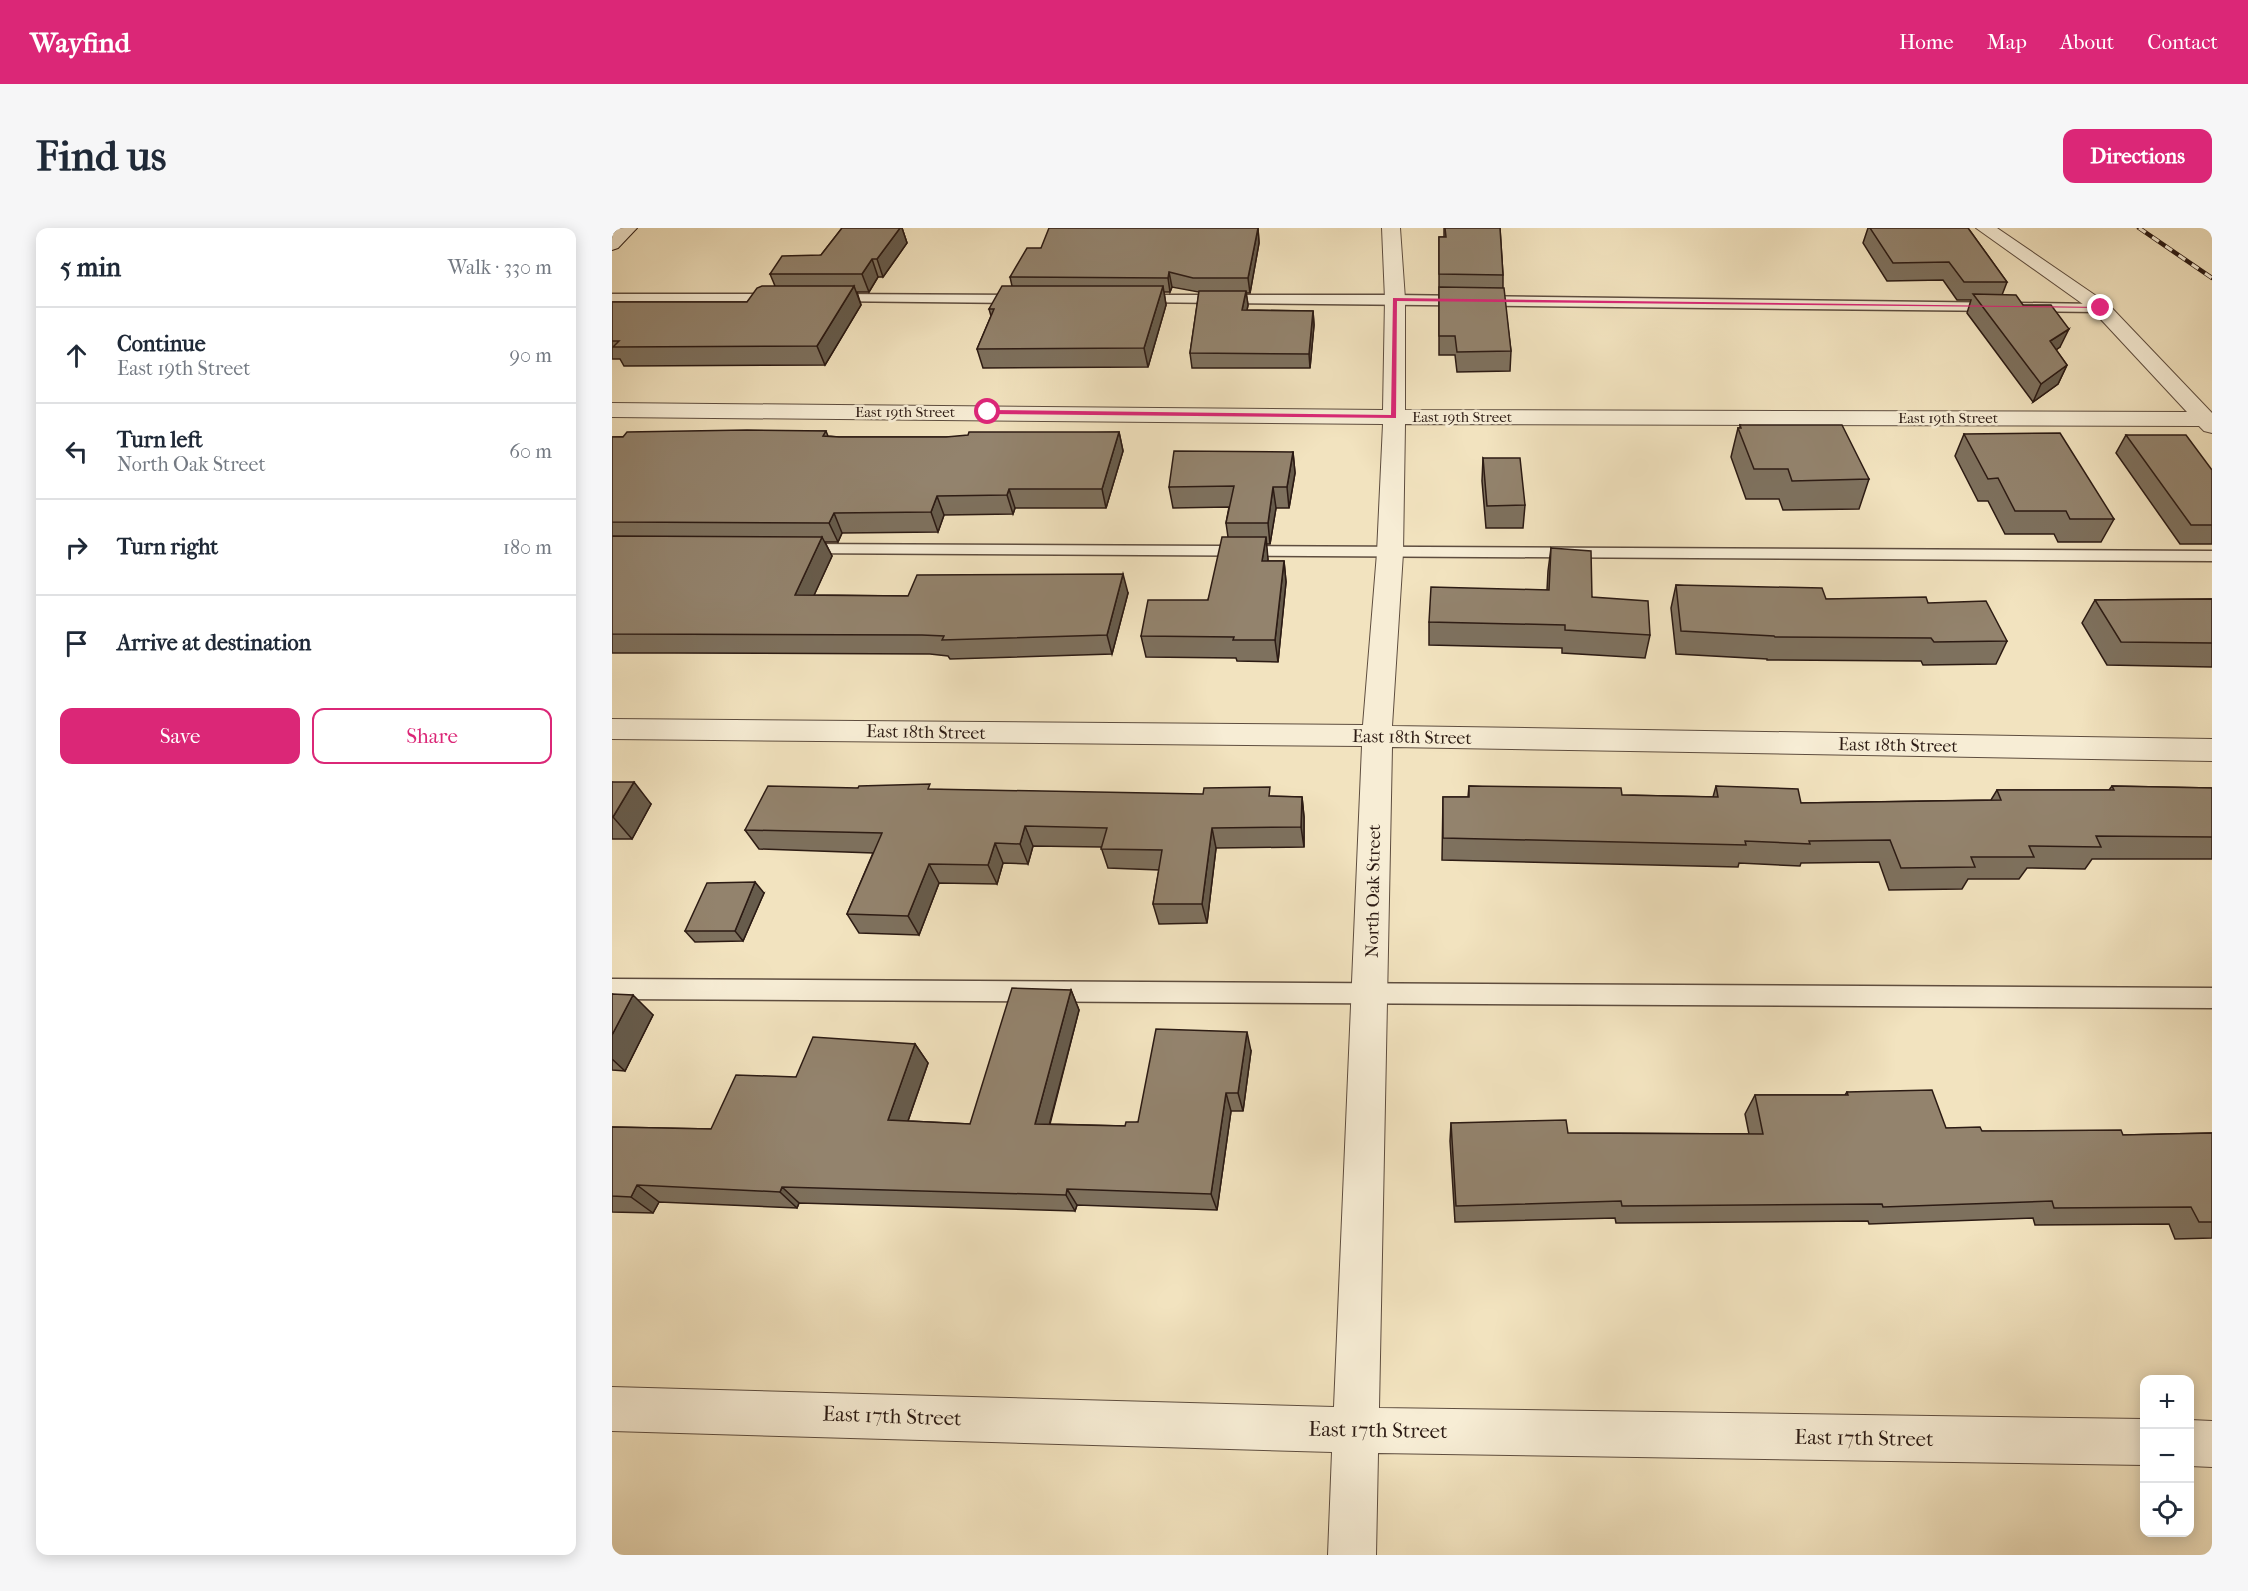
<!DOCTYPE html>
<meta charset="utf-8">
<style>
:root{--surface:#fff;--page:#f6f6f7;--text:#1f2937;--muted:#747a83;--line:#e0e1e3;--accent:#db2777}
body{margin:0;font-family:"IM FELL French Canon",serif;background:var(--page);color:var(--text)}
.controls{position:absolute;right:18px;bottom:18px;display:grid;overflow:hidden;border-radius:12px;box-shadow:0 3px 15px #0003}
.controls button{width:54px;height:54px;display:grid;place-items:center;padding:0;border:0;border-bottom:2px solid var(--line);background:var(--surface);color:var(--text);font:30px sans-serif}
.stop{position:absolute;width:18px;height:18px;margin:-14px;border:4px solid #db2777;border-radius:50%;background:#fff}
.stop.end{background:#db2777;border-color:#fff;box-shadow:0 2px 6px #0008}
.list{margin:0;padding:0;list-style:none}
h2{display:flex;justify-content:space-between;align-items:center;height:78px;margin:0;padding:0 24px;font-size:26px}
h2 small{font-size:20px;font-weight:400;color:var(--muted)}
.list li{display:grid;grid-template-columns:39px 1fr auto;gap:18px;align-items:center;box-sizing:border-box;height:96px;padding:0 24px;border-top:2px solid var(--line)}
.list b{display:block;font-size:22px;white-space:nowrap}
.list p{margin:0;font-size:20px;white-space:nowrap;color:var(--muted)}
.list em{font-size:20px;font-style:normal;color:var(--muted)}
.actions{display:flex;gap:12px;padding:18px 24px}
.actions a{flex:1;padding:14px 0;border:2px solid var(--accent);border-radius:12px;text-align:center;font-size:21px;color:var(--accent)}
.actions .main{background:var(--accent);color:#fff}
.icon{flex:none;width:33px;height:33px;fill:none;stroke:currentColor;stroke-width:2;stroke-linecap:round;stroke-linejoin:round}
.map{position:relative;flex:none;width:1600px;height:1327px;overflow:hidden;border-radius:12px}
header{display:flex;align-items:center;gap:36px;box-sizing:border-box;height:84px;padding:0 30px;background:var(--accent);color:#fff}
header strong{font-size:28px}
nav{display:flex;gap:33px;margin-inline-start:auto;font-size:21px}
.intro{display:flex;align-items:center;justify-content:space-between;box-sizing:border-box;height:144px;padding:0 36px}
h1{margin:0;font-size:42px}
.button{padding:15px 27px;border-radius:12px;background:var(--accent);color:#fff;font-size:21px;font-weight:700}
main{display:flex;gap:36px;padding:0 36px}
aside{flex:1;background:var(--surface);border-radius:12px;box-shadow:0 3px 15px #0003}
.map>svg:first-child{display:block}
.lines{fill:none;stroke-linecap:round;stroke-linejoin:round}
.service-casing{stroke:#5e4d3f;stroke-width:3}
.minor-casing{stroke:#5e4d3f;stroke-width:2}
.secondary-casing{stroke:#2c1b14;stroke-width:2}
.service{fill:#f7edd5;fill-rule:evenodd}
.minor{fill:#f7edd5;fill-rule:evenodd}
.secondary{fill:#f7edd5;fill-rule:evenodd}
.rail-casing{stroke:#2c1b14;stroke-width:4.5}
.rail{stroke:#f7edd5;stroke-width:3;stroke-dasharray:8;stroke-linecap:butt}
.wall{fill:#7e715e;stroke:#2c1b14;stroke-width:1.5}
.shaded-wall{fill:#675c4c;stroke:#2c1b14;stroke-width:1.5}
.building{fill:#93836d;stroke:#2c1b14;stroke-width:1.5}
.route{fill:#db2777}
.labels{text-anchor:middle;stroke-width:5;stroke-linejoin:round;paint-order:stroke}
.far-street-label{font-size:15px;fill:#2c1b14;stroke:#f7edd5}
.street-label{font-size:18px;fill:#2c1b14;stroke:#f7edd5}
.near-street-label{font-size:21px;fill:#2c1b14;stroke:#f7edd5}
</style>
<header>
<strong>Wayfind</strong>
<nav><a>Home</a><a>Map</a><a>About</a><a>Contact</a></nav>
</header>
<div class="intro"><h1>Find us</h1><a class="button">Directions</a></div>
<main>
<aside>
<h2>5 min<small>Walk · 330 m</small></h2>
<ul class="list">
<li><svg class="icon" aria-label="ahead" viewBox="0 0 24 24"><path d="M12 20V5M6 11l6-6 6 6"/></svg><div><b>Continue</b><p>East 19th Street</p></div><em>90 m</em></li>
<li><svg class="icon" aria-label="left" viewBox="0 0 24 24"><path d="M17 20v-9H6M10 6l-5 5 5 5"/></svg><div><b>Turn left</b><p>North Oak Street</p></div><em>60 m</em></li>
<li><svg class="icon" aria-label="right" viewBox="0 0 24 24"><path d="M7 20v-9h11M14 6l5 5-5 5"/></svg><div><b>Turn right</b></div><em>180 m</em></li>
<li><svg class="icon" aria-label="arrive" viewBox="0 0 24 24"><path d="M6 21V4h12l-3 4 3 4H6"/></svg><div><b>Arrive at destination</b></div></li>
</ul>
<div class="actions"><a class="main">Save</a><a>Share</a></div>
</aside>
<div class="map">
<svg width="1600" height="1327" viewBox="0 0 1600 1327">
<rect width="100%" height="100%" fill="#f2e3bf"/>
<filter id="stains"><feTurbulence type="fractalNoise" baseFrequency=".00333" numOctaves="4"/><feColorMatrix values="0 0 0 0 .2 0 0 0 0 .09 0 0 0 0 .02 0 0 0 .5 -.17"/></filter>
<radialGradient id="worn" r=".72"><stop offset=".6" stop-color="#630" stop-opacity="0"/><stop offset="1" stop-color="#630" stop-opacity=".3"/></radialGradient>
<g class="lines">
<defs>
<path id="service" d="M0 66H167L174 70 167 74H0Z
M218 66 413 67 420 71 413 75 213 73 211 70Z
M524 67H783L1489 76 1496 80 1489 84 519 74 517 71Z
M186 316 1600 323V333L180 325 177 321 180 317Z
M0 751 1600 760V780L0 771Z"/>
<path id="minor" d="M770 0H788L793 71V182L1575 184 1482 84 1364 0H1385L1496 76 1600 185V205L1592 203 1587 198 793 196 791 325 780 498 1600 511V533L780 519 767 1180 1532 1191V1237L766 1225 764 1327H716L720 1224 0 1203V1159L722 1179 750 518 0 511V491L751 497 765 325 771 196 0 189V175L771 182 773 71Z
M1578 1192 1600 1193V1239L1578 1238Z"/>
<path id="secondary" d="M6 0H25L6 20 0 22V6Z"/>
</defs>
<use href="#service" class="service-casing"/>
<use href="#minor" class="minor-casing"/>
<use href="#secondary" class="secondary-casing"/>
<use href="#service" class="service"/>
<use href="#minor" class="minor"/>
<use href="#secondary" class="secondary"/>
<defs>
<path id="rail" d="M1527 0 1600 50"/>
</defs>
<use href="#rail" class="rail-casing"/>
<use href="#rail" class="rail"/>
</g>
<path class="wall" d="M230 0H290L295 15 271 49H266L257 64H245L249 77 213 137 12 138 8 131H0V74H135L163 58 158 46 209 27Z
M646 0 647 15 638 65H634L636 77 635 82 701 83 702 97 698 140H580L578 125 587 64 560 59 558 64H552L554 77 536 139 371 140 365 121 379 88 377 81 400 58 398 49 429 20Z
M832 0H888L891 47V60L899 123 898 143 845 144 843 127H827V9H832Z
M1256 0H1356L1395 54 1390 67 1411 77 1448 119 1444 122 1455 137 1446 156 1421 174 1355 85 1359 72H1345L1331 52 1275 53 1251 15Z
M1128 197 1257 251 1247 281 1171 282 1167 271H1134L1119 229 1126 200H1128Z
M214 203 216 208 227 209H334L507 204 511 223 494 280H403L401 286 332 287 326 304 230 305 226 314H213L220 328 202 367 296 368 516 365 500 426 338 431 336 428 318 426 63 425H0V209Z
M1352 206 1502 291 1489 314H1446L1442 306H1393L1376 273H1366L1343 228Z
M1514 207 1600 242V316H1568L1504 225Z
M681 224 683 245 677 280H664L658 316H654L656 333H672L674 354 666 434 625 433 624 430 534 429 529 408 596 372 616 309 614 295 617 279 561 280 557 259Z
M871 230 913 277 911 300H874L870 253Z
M939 320 980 369 1038 407 1033 430 950 425V420L817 417V394L935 362 936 343Z
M1064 357 1214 371 1316 375 1395 413 1384 436 1311 437 1309 433 1155 432V431L1064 426 1059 380Z
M1600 371V439L1495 437 1470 395 1483 372Z
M0 554 39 576 20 611H0Z
M857 558 1010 567 1101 569 1104 558 1189 575 1379 572 1385 562H1497L1500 558 1600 560V631H1480L1473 641 1415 640 1407 651H1356L1350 661 1277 662 1267 634 1189 635 1188 638 1127 635 1126 639 830 632 831 569H856Z
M246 560 690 569 692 589V619L604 620 595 695 547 696 541 676 547 642 496 640 489 619 421 618 416 636 391 635 385 656 327 655 307 707 247 705 235 686 261 625 147 621 133 602Z
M152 665 131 713 83 714 73 703Z
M459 762 467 782 438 896 513 898 526 894 639 823 631 883H619L605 982 465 977 463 983 187 975 185 980 47 974 41 985 0 984V899L99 901 184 849 303 816 316 835 296 893 358 896Z
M0 766 41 787 13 843 0 842Z
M1235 864 1334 900 1370 903 1511 907 1600 905V1010L1563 1011 1557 996 1423 997 1421 990 1257 996 1256 993 1004 995 1003 990 843 994 838 913 839 895 956 905 1137 906 1133 886 1143 867H1233Z"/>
<path class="shaded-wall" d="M288 0H290L295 15 271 49 265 31Z
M646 0 647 15 638 65 636 50Z
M260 31 266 49 257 64 250 46Z
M557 44 560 59 558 64 556 50Z
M242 58 249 77 213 137 205 118Z
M551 58 554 77 536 139 532 120Z
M634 63 636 77 632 97 630 82Z
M701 83 702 97 698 140 697 126Z
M1457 101 1448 119 1429 132 1438 113Z
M1455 137 1446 156 1421 174 1429 156Z
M507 204 511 223 494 280 490 261Z
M681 224 683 245 677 280 675 259Z
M661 259 664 280 658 316 656 295Z
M397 261 403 280 401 286 395 267Z
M325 268 332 287 326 304 319 284Z
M222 285 230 305 226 314 217 295Z
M210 309 220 328 193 387 183 367Z
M654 309 656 331 653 354 650 333Z
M672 333 674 354 666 434 663 412Z
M511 346 516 365 500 426 495 407Z
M22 554 39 576 20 611 1 589Z
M690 569 692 589V619L689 599Z
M413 598 421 618 416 636 408 616Z
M600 600 604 620 595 695 590 676Z
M383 615 391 635 385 656 376 637Z
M317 636 327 655 307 707 296 688Z
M143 654 152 665 131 713 123 703Z
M459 762 467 782 433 913 423 896Z
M21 767 41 787 13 843 0 831V807Z
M635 804 639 823 631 883 626 865Z
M303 816 316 835 290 910 276 892Z
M614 865 619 883 605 982 599 966Z
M25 957 47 974 41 985 19 969Z
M170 959 187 975 185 980 168 964Z
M455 961 465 977 463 983 454 967Z"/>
<path class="building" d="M230 0H288L265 31H260L250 46H158L170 28 209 27Z
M437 0H646L636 50H581L557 44 556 50 398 49 415 20H429Z
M833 0H888L891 47 827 46V9H834Z
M1258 0H1356L1395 54H1352L1337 34 1281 35Z
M150 58H242L205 118 1 119 7 113H0V74H135L145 60Z
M390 58H551L532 120 365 121 382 81H377Z
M827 59 892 60 899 123 845 124 843 108H827Z
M587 63H634L630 82 701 83 697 126 578 125Z
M1361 66 1404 67 1411 77H1439L1457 101 1438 113 1455 137 1429 156Z
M1128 197H1230L1257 251 1180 253 1176 241H1142L1126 200H1129Z
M135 202 214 203 211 208 227 209H334L356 207 357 204H507L490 261H397L395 267 325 268 319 284 222 285 217 295 0 294V209H11L15 204Z
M1448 205 1502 291H1458L1454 283H1403L1386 250 1376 251 1352 206Z
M1514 207H1574L1600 242V297H1579Z
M562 223 681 224 675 259H661L656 295H614L622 258 557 259Z
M871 230H908L913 277 875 278Z
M0 308 210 309 183 367 296 368 305 347 511 346 495 407 330 412 332 408 310 407 0 406Z
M610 309H654L650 333H672L663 412H621L622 409 529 408 536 372H596Z
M939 320 979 323 980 369 1036 373 1038 407 953 402V397L817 394 819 359 937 362Z
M1064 357 1210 360 1214 371 1314 369 1316 375 1374 373 1395 413 1322 414 1319 410 1163 409 1162 408 1069 403Z
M1600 371V415L1509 414 1483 372Z
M0 554H22L1 589H0Z
M318 556 316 561 591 566 592 560 658 559 657 568 690 569 689 599 600 600 590 676H541L550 622 489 621 495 600 413 598 408 616 383 615 376 637 317 636 296 688 235 686 270 605 133 602 156 558 246 560 247 558Z
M857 558 1009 560 1010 567 1106 569 1104 558 1186 561 1189 575 1389 572 1385 562H1502L1500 558 1600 560V609L1484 608 1489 619 1417 618 1422 629H1359L1363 639 1289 640 1278 612 1197 613 1198 616 1133 613 1134 617 831 610V569H857Z
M143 654 123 703H73L95 655Z
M400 760 459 762 423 896 513 898 514 894H526L544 801 635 804 626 865H614L599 966 455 961 454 967 170 959 168 964 25 957 19 969 0 968V899L99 901 124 847 184 849 201 809 303 816 276 892 358 896Z
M0 766 21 767 0 807Z
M1320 862 1334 900 1368 899 1370 903 1509 902 1511 907 1600 905V994H1587L1579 979 1442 980 1440 973 1271 979 1270 976 1010 978 1009 973 844 978 839 895 954 892 956 905 1151 906 1143 867H1236L1235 864Z"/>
<path class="route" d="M781 70 1489 79 1492 80 785 73 784 190 376 186 373 184 376 182 779 187Z"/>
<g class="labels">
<g class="far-street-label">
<text x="293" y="189">East 19th Street</text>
<text x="850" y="194">East 19th Street</text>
<text x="1336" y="195">East 19th Street</text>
</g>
<g class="street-label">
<text transform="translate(314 504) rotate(1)" y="6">East 18th Street</text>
<text transform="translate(800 509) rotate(1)" y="6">East 18th Street</text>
<text transform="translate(1286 517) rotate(1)" y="6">East 18th Street</text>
<text transform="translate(761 663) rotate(-89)" y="6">North Oak Street</text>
</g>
<g class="near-street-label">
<text transform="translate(280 1188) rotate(2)" y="7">East 17th Street</text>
<text transform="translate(766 1202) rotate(1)" y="7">East 17th Street</text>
<text transform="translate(1252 1210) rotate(1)" y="7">East 17th Street</text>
</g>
</g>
<rect width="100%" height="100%" filter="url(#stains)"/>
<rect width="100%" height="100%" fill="url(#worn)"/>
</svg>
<div class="controls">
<button>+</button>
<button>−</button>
<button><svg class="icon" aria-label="locate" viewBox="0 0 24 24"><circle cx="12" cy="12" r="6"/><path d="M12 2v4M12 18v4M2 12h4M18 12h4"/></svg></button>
</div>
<div class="stop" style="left:376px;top:184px"></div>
<div class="stop end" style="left:1489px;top:80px"></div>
</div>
</main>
